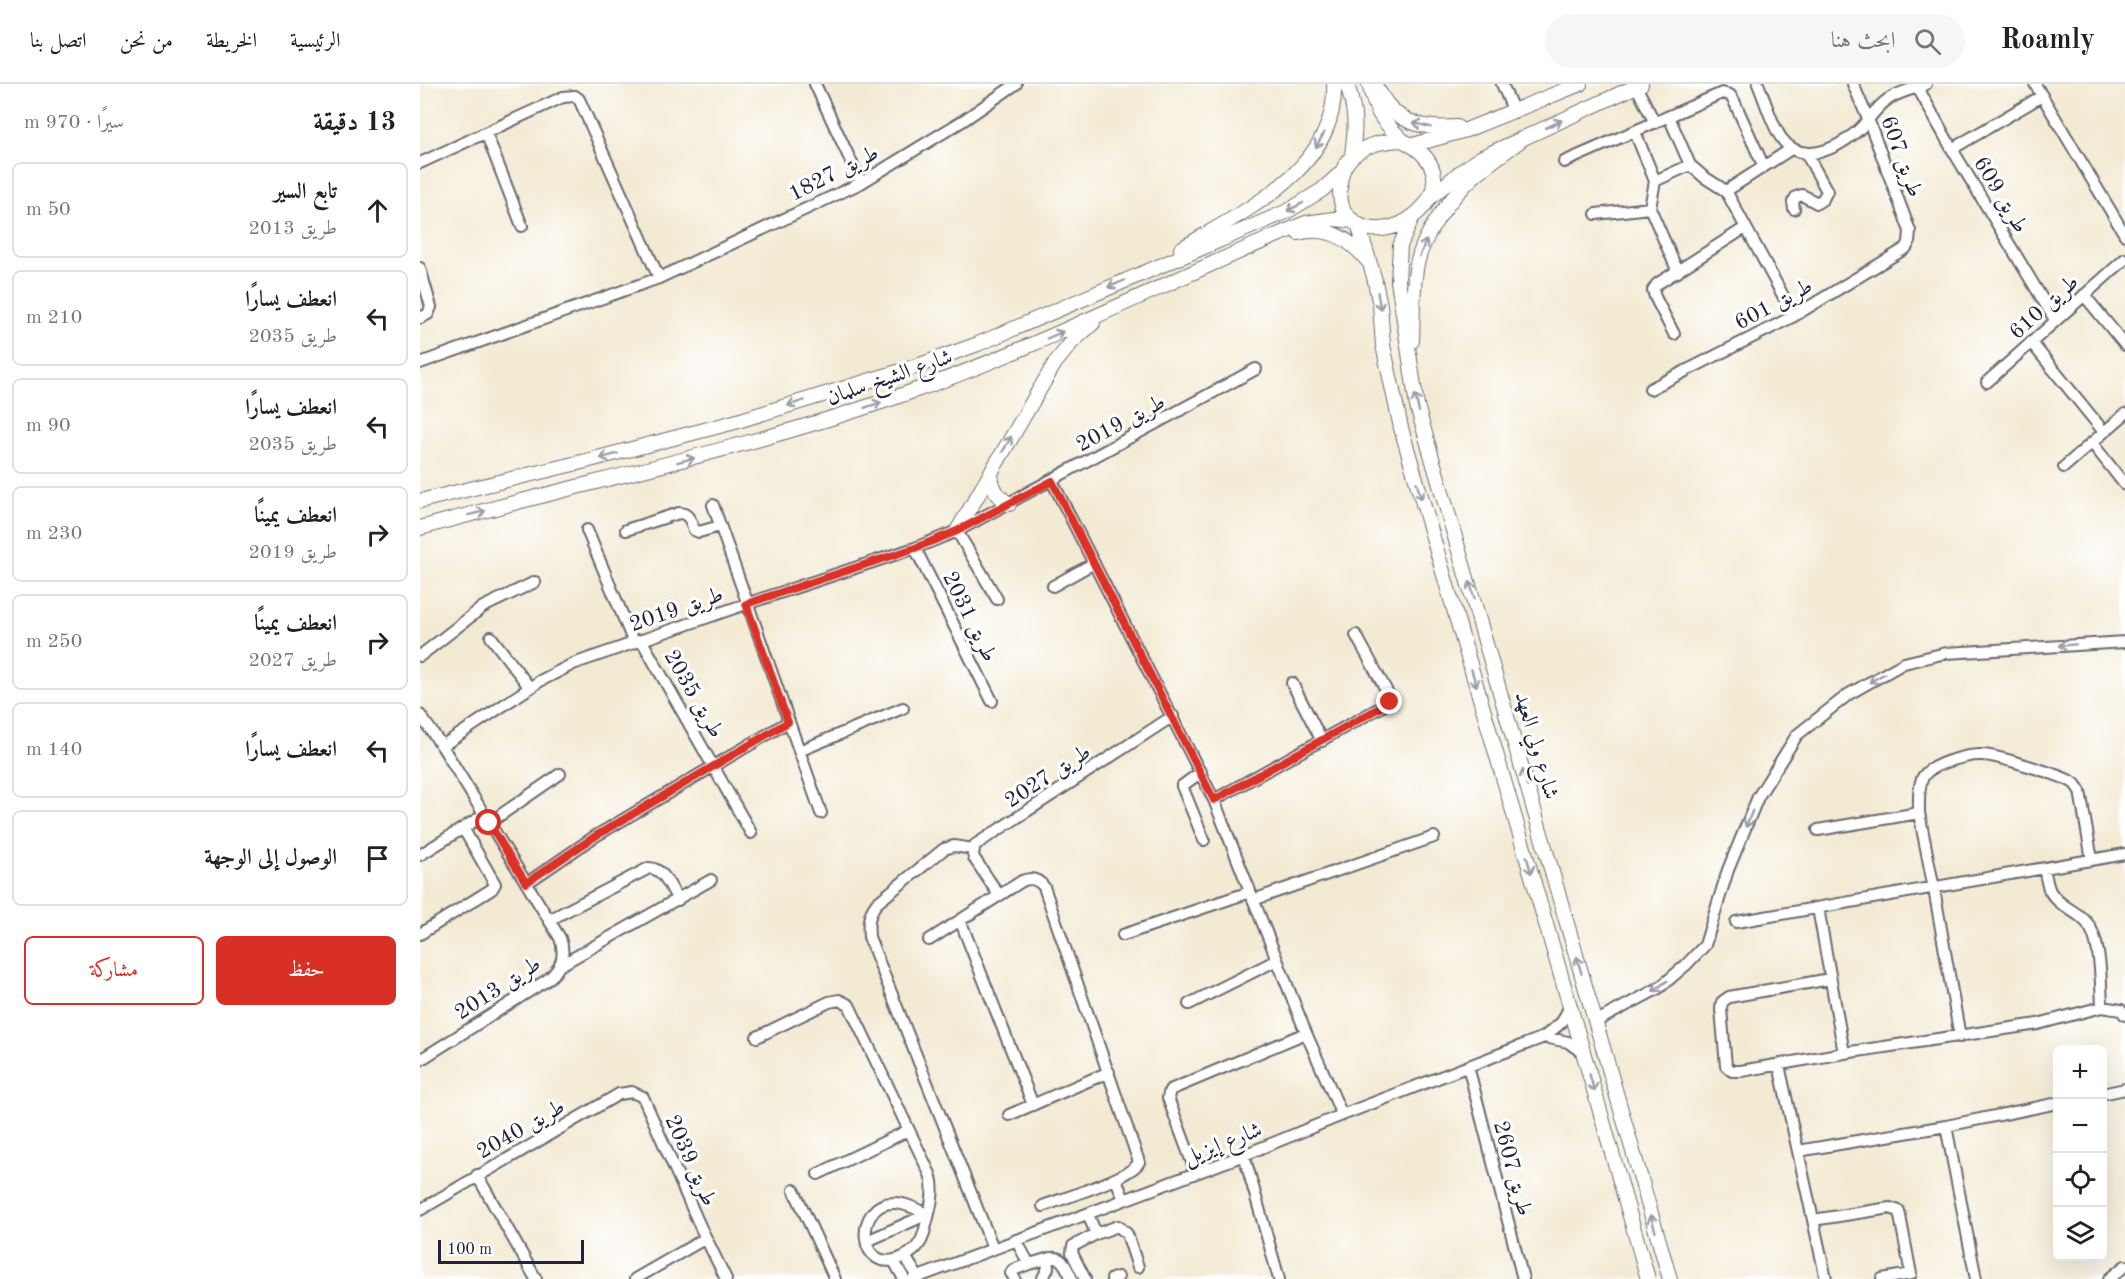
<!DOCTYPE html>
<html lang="ar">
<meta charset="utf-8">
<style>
:root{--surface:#fff;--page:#f6f6f6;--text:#222;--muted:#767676;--line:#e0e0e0;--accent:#d93025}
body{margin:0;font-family:"Old Standard TT",Amiri,serif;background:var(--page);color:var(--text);direction:rtl}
.controls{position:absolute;right:18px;bottom:18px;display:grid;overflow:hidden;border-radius:9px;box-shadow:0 6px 24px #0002}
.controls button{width:54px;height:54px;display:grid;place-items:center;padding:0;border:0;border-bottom:2px solid var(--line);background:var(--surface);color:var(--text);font:30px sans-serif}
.scale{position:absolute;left:18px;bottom:15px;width:146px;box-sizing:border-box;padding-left:6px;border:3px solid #22223b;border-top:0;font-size:16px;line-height:21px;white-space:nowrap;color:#22223b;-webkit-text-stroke:4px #fff;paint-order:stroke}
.stop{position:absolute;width:18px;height:18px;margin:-14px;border:4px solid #d93025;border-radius:50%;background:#fff}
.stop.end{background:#d93025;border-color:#fff;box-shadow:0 2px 6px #0008}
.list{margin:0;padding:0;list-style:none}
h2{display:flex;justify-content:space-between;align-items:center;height:78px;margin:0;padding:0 24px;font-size:26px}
h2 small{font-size:20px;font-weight:400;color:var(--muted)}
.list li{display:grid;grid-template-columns:39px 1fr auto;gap:18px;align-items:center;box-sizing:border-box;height:96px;margin:0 12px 12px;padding:0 12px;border:2px solid var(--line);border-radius:9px}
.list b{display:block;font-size:22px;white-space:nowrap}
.list p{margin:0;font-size:20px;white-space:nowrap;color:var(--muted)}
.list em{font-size:20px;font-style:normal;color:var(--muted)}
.actions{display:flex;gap:12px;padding:18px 24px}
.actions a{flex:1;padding:14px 0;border:2px solid var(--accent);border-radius:9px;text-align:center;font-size:21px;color:var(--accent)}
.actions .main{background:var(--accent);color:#fff}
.icon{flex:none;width:33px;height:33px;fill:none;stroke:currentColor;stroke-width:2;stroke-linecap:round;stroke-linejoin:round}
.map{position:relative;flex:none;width:1705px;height:1195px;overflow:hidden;direction:ltr}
header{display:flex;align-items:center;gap:36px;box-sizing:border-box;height:84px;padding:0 30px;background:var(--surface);border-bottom:2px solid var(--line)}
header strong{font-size:28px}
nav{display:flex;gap:33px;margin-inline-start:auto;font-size:21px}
.search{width:420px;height:54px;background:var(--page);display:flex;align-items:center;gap:15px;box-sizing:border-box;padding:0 21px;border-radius:33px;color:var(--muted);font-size:22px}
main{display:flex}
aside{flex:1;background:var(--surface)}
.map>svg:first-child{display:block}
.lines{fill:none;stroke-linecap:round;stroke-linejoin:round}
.minor-casing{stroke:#6b6870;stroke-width:14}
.major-casing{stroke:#6b6870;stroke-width:16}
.minor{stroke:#fff;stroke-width:10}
.major{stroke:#fff;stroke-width:14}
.oneway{stroke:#9c9ca7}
.route{stroke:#d93025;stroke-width:8}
.labels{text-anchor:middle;stroke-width:6;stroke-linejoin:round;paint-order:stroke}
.street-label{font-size:22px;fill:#22223b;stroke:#fff}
</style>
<header>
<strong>Roamly</strong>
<div class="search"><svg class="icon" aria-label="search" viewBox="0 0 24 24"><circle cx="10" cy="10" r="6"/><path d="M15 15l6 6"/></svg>ابحث هنا</div>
<nav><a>الرئيسية</a><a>الخريطة</a><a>من نحن</a><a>اتصل بنا</a></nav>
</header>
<main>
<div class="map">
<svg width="1705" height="1195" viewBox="0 0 1705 1195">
<rect width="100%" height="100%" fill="#fff"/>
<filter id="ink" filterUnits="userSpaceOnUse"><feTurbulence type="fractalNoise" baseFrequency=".0167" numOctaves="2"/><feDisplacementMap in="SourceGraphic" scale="12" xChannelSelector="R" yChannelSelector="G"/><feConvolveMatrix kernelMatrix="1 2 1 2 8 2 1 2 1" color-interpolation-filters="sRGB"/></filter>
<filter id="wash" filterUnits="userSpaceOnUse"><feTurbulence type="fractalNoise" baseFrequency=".008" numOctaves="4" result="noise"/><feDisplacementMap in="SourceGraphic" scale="24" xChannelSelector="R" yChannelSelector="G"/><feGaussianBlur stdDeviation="1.35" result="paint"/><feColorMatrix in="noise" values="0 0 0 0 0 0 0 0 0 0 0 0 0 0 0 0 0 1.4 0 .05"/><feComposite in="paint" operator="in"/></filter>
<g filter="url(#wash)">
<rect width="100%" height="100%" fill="#f3ead3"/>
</g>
<g filter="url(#ink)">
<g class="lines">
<defs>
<path id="minor" d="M395 0 441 99
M1082 0 1094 28
M1338 0C1345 16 1352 42 1362 55 1381 81 1415 66 1435 49 1447 40 1454 25 1467 16 1478 8 1494 5 1506 0
M1615 0 1705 151
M1216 2 1235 39
M1498 4 1532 65 1635 236
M1249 33 1270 81 1284 93 1306 107 1374 232
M1215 48 1235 97
M66 49 102 142
M1532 65 1622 12
M1144 78 1302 9 1310 11 1314 17 1343 81
M0 79 143 13 155 12 159 15 239 194
M1306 107 1371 65
M1374 125 1373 118 1376 113 1382 111 1397 119 1403 115 1407 107 1386 69
M1176 130 1230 124
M0 184 11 223 8 230 0 234
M1258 188 1230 124 1235 97 1270 81
M1664 211 1705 261
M1254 250 1235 213 1233 206 1237 200 1325 144
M1611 258 1684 348
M0 279 239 194 441 99 544 36 596 0
M1567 298 1705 175
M1230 305 1374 232 1486 164 1489 159 1490 147 1448 35 1433 0
M1672 359 1705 401
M1644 383 1705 330
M632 397 794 716 886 949 922 1031
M293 421 401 729
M167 446 214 559
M206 446 259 429C269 429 271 438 274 446L279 448 300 442
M537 447 577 515
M495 464 572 617
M633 502 674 479
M71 553 110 604
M222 557 331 749
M0 572 63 523 115 498
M872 599 902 657
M0 631 22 662 140 854C146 871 142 884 127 896L0 976
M22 662 120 597 153 580 326 520 495 464 537 447 836 285
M379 667 483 624
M781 688 762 702 784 756
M794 716 970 618 971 615 936 551
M1499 729 1514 805 1540 953
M69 739 140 690
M1398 746 1499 729C1499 718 1498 702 1503 693 1510 680 1549 670 1562 671 1575 671 1646 692 1655 700 1656 701 1659 706 1660 707L1672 776
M553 765 534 762 524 765 457 819C448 830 448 840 449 853L573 1164
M0 771 64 731
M1624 785C1626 792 1627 801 1630 807 1639 824 1663 828 1671 845 1681 864 1681 901 1682 923
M107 799 174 753 368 638
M579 811 554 774 553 770 555 761 753 632
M833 816 1014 753
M1398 824 1424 969
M129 836 229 784C244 784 251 805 258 816
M540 836 613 1021
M1316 838 1705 770
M0 850 72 805 75 800 43 744
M703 851 830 808
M509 856 602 797C611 793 618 795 624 803L719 1078C713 1093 641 1115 623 1122
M141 881 291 796
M1410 895 1309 913 1302 918 1301 925 1306 982 1312 987H1321L1424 969 1618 940 1682 923 1701 926 1705 931
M769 920 857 876
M1175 938 1239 904 1266 881 1285 861 1308 786 1338 713 1377 651 1429 610 1484 579 1526 569 1705 558
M337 953 409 918 419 916 429 921 510 1090C517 1109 508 1131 504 1149 501 1161 494 1168 483 1173 436 1194 434 1119 473 1119 485 1118 497 1126 508 1130
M1124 953 1148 958 1163 969
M1359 981 1406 1195
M1048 982 1103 1195
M1682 1010 1705 1005
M589 1031 689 988
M1526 1042 1556 1195
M1378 1067 1526 1042 1638 1019
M824 1071 859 1195
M776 1089 748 1014 750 1006 886 949
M398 1090 489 1046
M57 1091 116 1195
M696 1095 704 1116
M374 1106 415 1195
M0 1126 199 1010 212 1008 223 1013 280 1142 306 1195
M1393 1136 1470 1124 1479 1127 1491 1190 1462 1195
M676 1150 698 1142 707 1150 718 1183
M447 1157 508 1130
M485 1172 499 1195
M474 1177 484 1195
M609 1180C637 1173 639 1166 652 1195
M623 1194 628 1184 627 1175
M215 1195 286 1154
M493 1195 824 1071 922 1031 1124 953 1142 938 1150 922
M595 1195 591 1189 593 1186 609 1180 596 1156
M665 1195 652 1169 653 1162 676 1150 668 1130
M692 1195 698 1193
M1689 1195 1705 1182"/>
<path id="major" d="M927 0C936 29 936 41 932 71
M949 0C956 29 961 35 982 56
M953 0C959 6 962 13 967 20 984 42 1011 45 1037 43
M982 56C1069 99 956 184 923 125 920 118 920 110 920 103 920 68 952 57 982 56Z
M993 61 1046 46 1160 0
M1012 112 1038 90 1060 74 1221 0
M991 136 980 162 978 197 997 322 1250 1195
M938 140 954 193 960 221 963 261 981 344 1156 943 1228 1195
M878 149C907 141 929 154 947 176
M761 165C823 127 918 86 914 0
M992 257C993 232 992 205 997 180 1004 148 1030 114 1054 92 1070 78 1088 66 1105 53
M571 388C571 403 577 412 589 420
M0 417 166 377 311 339 494 283 558 260 868 127 902 106 922 88
M0 444C161 399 324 366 482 311 621 263 751 195 886 139L914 135 934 137
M537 447 635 279 652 258 673 239"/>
</defs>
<use href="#minor" class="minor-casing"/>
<use href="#major" class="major-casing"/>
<use href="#minor" class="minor"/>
<use href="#major" class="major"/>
</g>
<defs><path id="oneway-shaft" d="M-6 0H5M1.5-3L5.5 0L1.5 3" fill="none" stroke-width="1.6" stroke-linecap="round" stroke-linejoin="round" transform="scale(1.5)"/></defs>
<g class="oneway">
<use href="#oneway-shaft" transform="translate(1134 40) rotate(-25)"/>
<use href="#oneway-shaft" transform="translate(1002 41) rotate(-166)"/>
<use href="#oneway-shaft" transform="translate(900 56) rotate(120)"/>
<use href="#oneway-shaft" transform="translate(875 123) rotate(153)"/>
<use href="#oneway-shaft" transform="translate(1003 164) rotate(-67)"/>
<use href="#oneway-shaft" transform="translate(696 200) rotate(157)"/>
<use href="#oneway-shaft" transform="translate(959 217) rotate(80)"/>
<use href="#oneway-shaft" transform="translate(635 251) rotate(-23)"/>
<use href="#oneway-shaft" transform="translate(376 319) rotate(163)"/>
<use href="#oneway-shaft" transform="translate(997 319) rotate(-103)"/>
<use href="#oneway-shaft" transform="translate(453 321) rotate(-19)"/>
<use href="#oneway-shaft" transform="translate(587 360) rotate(-60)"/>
<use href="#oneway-shaft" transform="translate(189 372) rotate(165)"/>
<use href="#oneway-shaft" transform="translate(266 376) rotate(-14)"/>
<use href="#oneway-shaft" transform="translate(999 407) rotate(74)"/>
<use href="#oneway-shaft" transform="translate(57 429) rotate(-14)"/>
<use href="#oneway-shaft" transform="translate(1052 506) rotate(-106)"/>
<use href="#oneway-shaft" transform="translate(1647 561) rotate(176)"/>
<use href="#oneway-shaft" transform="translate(1054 594) rotate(73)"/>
<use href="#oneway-shaft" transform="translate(1457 594) rotate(150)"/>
<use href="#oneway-shaft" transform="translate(1105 694) rotate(-106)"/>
<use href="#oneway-shaft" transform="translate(1329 735) rotate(112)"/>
<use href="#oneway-shaft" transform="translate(1109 781) rotate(74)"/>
<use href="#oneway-shaft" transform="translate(1159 881) rotate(-106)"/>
<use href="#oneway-shaft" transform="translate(1240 902) rotate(144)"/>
<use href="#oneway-shaft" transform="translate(1172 999) rotate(74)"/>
<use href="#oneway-shaft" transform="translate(1233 1139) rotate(-106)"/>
</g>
</g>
<g class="lines" filter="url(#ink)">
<path class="route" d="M69 739 106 799 174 753 368 638 326 520 495 464 537 447 632 397 794 716 970 618"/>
</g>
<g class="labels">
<g class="street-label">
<text transform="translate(1483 72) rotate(70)" y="8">طريق 607</text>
<text transform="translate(413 88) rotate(-27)" y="8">طريق 1827</text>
<text transform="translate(1582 110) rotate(59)" y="8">طريق 609</text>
<text transform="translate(1353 219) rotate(-28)" y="8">طريق 601</text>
<text transform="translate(1623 222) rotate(-42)" y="8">طريق 610</text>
<text transform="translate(469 292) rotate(-19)" y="8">شارع الشيخ سلمان</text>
<text transform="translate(700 338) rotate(-28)" y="8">طريق 2019</text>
<text transform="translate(256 524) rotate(-19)" y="8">طريق 2019</text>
<text transform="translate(551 532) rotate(64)" y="8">طريق 2031</text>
<text transform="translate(275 609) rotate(60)" y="8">طريق 2035</text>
<text transform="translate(1118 661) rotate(74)" y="8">شارع ولي العهد</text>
<text transform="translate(627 691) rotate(-33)" y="8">طريق 2027</text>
<text transform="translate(77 903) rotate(-33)" y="8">طريق 2013</text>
<text transform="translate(100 1044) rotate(-30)" y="8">طريق 2040</text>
<text transform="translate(802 1058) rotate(-21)" y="8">شارع إيزيل</text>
<text transform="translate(272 1076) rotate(66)" y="8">طريق 2039</text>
<text transform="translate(1094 1084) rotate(75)" y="8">طريق 2607</text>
</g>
</g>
</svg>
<div class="controls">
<button>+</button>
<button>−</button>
<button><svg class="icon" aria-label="locate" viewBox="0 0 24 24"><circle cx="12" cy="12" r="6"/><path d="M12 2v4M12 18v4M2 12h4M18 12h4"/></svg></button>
<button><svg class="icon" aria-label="layers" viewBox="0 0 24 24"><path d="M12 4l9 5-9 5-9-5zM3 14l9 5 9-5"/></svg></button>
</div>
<div class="scale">100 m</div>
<div class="stop" style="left:69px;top:739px"></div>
<div class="stop end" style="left:970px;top:618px"></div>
</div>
<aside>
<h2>13 دقيقة<small>سيرًا · 970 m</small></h2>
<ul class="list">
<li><svg class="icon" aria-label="ahead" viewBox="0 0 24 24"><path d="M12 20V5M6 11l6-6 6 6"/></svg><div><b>تابع السير</b><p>طريق 2013</p></div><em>50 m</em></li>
<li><svg class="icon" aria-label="left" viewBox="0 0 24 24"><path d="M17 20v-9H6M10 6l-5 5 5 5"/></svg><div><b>انعطف يسارًا</b><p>طريق 2035</p></div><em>210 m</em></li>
<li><svg class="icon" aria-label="left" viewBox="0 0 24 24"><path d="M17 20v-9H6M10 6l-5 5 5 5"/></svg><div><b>انعطف يسارًا</b><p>طريق 2035</p></div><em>90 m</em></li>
<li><svg class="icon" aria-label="right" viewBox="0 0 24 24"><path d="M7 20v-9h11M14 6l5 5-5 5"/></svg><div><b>انعطف يمينًا</b><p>طريق 2019</p></div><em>230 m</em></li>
<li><svg class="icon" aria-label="right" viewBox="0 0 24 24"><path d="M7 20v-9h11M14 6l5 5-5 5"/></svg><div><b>انعطف يمينًا</b><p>طريق 2027</p></div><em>250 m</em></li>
<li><svg class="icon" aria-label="left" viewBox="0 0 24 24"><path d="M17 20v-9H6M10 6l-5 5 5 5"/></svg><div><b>انعطف يسارًا</b></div><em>140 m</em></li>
<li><svg class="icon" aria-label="arrive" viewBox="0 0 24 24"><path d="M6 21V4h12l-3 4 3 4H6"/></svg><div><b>الوصول إلى الوجهة</b></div></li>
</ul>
<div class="actions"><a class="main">حفظ</a><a>مشاركة</a></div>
</aside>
</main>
